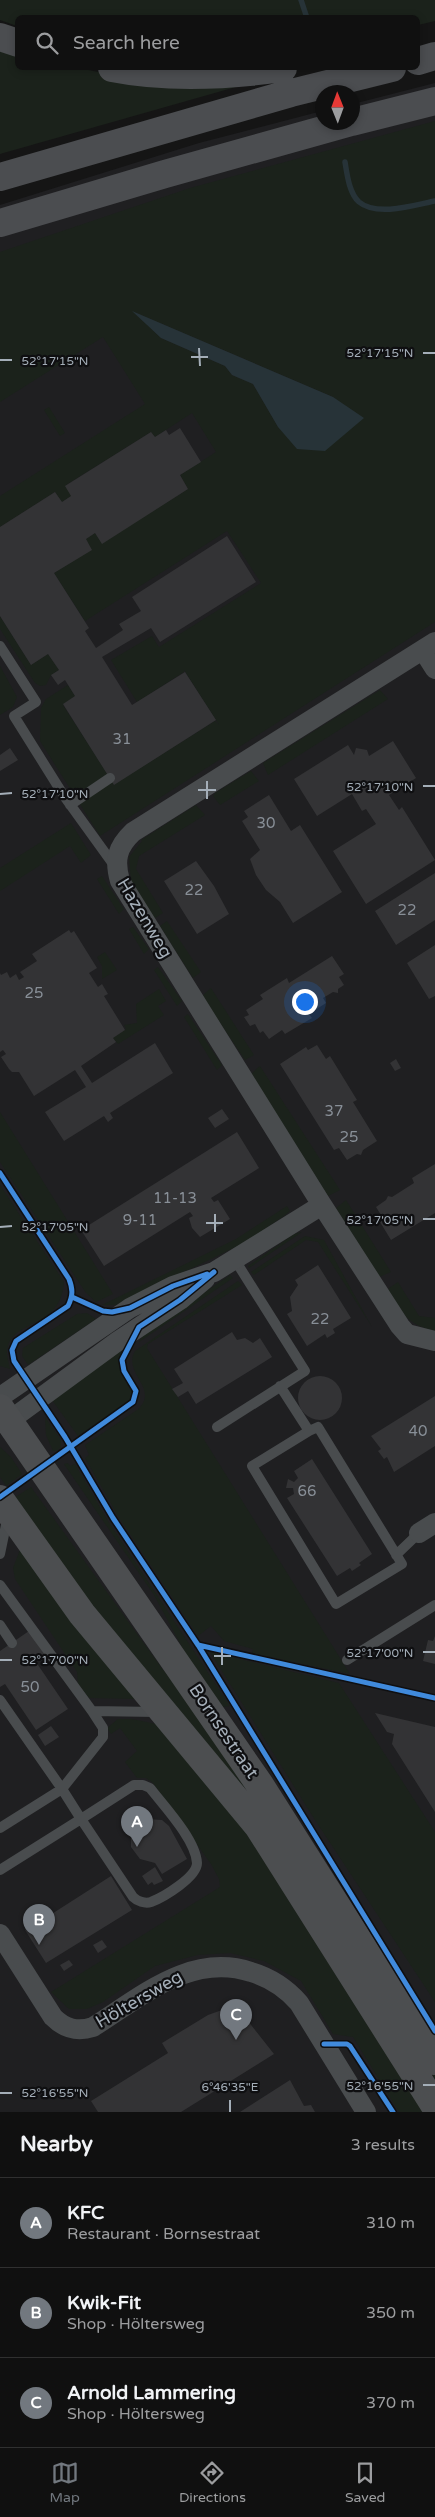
<!DOCTYPE html>
<meta charset="utf-8">
<style>
:root{--surface:#101010;--page:#1e1e1e;--text:#f1f3f6;--muted:#9c9d9f;--line:#303030;--accent:#72787f}
body{margin:0;font-family:"Varela Round",sans-serif;background:var(--page);color:var(--text)}
.compass{position:absolute;left:315px;top:85px;width:45px;height:45px;border-radius:50%;background:var(--surface);box-shadow:0 2px 8px #0003;rotate:359deg}
.you{position:absolute;left:304px;top:1001px;width:18px;height:18px;margin:-12px;border:4px solid #fff;border-radius:50%;background:#1a73e8;box-shadow:0 0 0 8px #1a73e833}
.badge{display:grid;place-items:center;width:32px;height:32px;border-radius:50%;background:var(--accent);color:#fff;font-size:16px;font-weight:700}
.pin{position:absolute;translate:-50% -41px;filter:drop-shadow(0 1px 2px #0008)}
.pin::after{content:'';position:absolute;top:26px;width:18px;height:15px;background:inherit;clip-path:polygon(0 0,100% 0,50% 100%)}
.list{margin:0;padding:0;list-style:none}
h2{display:flex;justify-content:space-between;align-items:center;height:65px;margin:0;padding:0 20px;font-size:21px}
h2 small{font-size:16px;font-weight:400;color:var(--muted)}
.list li{display:grid;grid-template-columns:32px 1fr auto;gap:15px;align-items:center;box-sizing:border-box;height:90px;padding:0 20px;border-top:1px solid var(--line)}
.list b{display:block;font-size:19px;white-space:nowrap}
.list p{margin:0;font-size:16px;white-space:nowrap;color:var(--muted)}
.list em{font-size:16px;font-style:normal;color:var(--muted)}
.icon{flex:none;width:28px;height:28px;fill:none;stroke:currentColor;stroke-width:2;stroke-linecap:round;stroke-linejoin:round}
.map{position:relative;flex:none;width:435px;height:2112px;overflow:hidden}
.search{position:absolute;background:var(--surface);box-shadow:0 2px 8px #0003;left:15px;right:15px;top:15px;height:55px;display:flex;align-items:center;gap:12px;box-sizing:border-box;padding:0 18px;border-radius:8px;color:var(--muted);font-size:19px}
.sheet{height:335px;background:var(--surface)}
nav{display:flex;justify-content:space-around;align-items:center;box-sizing:border-box;height:70px;border-top:1px solid var(--line);background:var(--surface);font-size:14px;color:var(--muted)}
nav a{display:grid;justify-items:center;gap:2px}
nav .on{color:var(--accent)}
.map>svg:first-child{display:block}
.built{fill:#1f1f21}
.green{fill:#1b221b;fill-rule:evenodd}
.water{fill:#273338}
.lines{fill:none;stroke-linecap:round;stroke-linejoin:round}
.stream{stroke:#273338;stroke-width:5.5}
.building{fill:#333335}
.lane{stroke:#494c4e;stroke-width:10}
.street{stroke:#494c4e;stroke-width:20}
.primary{stroke:#4c4e50;stroke-width:28}
.highway{stroke:#4b4d50;stroke-width:28}
.cycleway-casing{stroke:#0f0f11;stroke-width:8}
.cycleway{stroke:#408adc;stroke-width:5}
.ticks{fill:none;stroke:#a4aeb8;stroke-width:2}
.labels{text-anchor:middle;stroke-width:4.5;stroke-linejoin:round;paint-order:stroke}
.number-label{font-size:15px;fill:#888f97}
.street-label{font-size:18px;fill:#a4aeb8;stroke:#0f0f11}
.ticks-label{font-size:12px;text-anchor:middle;fill:#a4aeb8;stroke:#0f0f11;stroke-width:4.5;stroke-linejoin:round;paint-order:stroke}
</style>
<div class="map">
<svg width="435" height="2112" viewBox="0 0 435 2112">
<rect width="100%" height="100%" fill="#151515"/>
<path class="built" d="M435 83V2112H0V205L199 143 322 111V122H352L353 104Z"/>
<path class="green" d="M0 0H435V21L418 25V18H18L17 26 0 20Z
M0 43 17 50 18 68H78L119 76 260 80 0 154Z
M435 121V622L100 836 40 741 41 708 46 699 68 685 75 696 63 705 114 784 110 787 215 721 219 725 184 670V672L137 702 111 660 152 636 159 647 261 583 227 531 85 621 54 573 91 550 86 539 95 533 102 543 188 489 180 475 216 452 192 413 155 437 151 432 66 485 71 496 62 502 55 492 0 527V496L145 404 103 337 0 402V252L190 188ZM134 312 333 397 278 427 253 384 232 375 225 366 161 338Z
M49 407 65 433 60 436 44 410Z
M0 616 31 665 48 654 59 670 51 675 46 685 40 686 35 683 0 629Z
M0 666 17 697 13 707 0 715Z
M380 690 388 699 268 775 263 763Z
M251 771 259 781 220 805 213 796 215 793Z
M196 805 205 815 139 856 136 869 163 913 155 918 153 917 131 884 129 857 142 841 141 840Z
M71 823 91 855 81 863 70 846 0 891V868Z
M102 876 124 909 119 914 97 879Z
M167 921 201 972 193 978 160 926Z
M133 927 149 949 144 954 129 929Z
M105 952 117 970 102 979V966L97 957Z
M158 967 182 1001 177 1006 154 970Z
M211 988 254 1055 245 1060 202 996Z
M159 989 166 1001 158 1006 164 1015 118 1044 113 1038 126 1029 124 1025 137 1023 136 1004Z
M188 1014 222 1065 217 1070 184 1017Z
M260 1066 340 1190 328 1196 251 1074Z
M0 1112 113 1294 96 1302 86 1293 0 1162Z
M0 1185 64 1282C61 1328 16 1319 8 1346 5 1354 9 1361 10 1369L0 1366Z
M346 1200 391 1272 379 1277 336 1208Z
M287 1206 290 1211 284 1216 244 1243 116 1305H102L236 1239Z
M302 1232 249 1268 248 1266 294 1234Z
M305 1236 324 1240 372 1327 318 1242 306 1240 254 1275 251 1272Z
M230 1275 233 1278 139 1342 144 1334Z
M238 1281 242 1285 148 1344 147 1348 350 1674 252 1653 253 1649 224 1641 211 1626 198 1636 118 1516 85 1458 89 1455 85 1445 137 1410C161 1389 122 1374 135 1351Z
M398 1282 419 1316 435 1318V1331C407 1324 404 1315 388 1292L389 1288Z
M87 1313 96 1319 28 1365 22 1356 23 1348 77 1314Z
M123 1346C113 1378 137 1382 132 1399L78 1436 52 1400Z
M45 1417 61 1440V1447L57 1451H53L46 1435Z
M0 1447 11 1457 22 1474 6 1486 0 1477Z
M68 1463 70 1466 75 1464 108 1521 230 1706 217 1708 203 1686 154 1595 64 1464Z
M31 1487 161 1667 240 1761 435 2073V2095L14 1498Z
M21 1547 137 1699 89 1698 78 1684 77 1672 15 1579 13 1568Z
M210 1652 339 1683 435 1832V2002L315 1820Z
M118 1719H132L156 1724 246 1822 430 2112H399L353 2037 333 2034 301 1981 264 1961 230 1953 198 1955 155 1966 103 2002 87 2009H69L51 1992 220 1887 219 1879 211 1864 153 1783 146 1778H137L125 1762 137 1751 120 1728 111 1734 107 1728Z"/>
<path class="water" d="M132 311 333 397 364 418 325 451 297 449 278 427 253 384 232 375 225 366 161 338Z"/>
<g class="lines">
<path class="stream" d="M301 0 307 18
M345 162C347 174 349 193 359 202 377 217 415 205 435 201"/>
</g>
<path class="building" d="M180 428 201 462 180 475 188 489 102 544 95 533 86 539 92 550 54 573 89 628 85 631 96 648 123 630 119 624 141 611 132 597 227 536 256 582 160 642 151 628 102 657 132 705 185 672 216 720 114 785 63 704 75 696 65 680 58 685 51 675 59 670 48 654 31 665 0 616V527L55 492 62 502 71 496 65 486 151 432 155 437 166 430 169 435Z
M393 741 416 778 389 795 399 810 402 807 435 860 366 904 333 851 376 824 366 809 362 811 352 794 317 816 294 779 348 745 354 755 356 748 367 750 369 756Z
M10 748 18 760 0 771V755Z
M269 795 291 831 300 825 342 892 293 923 280 902 266 890 256 875 250 859 260 850 242 821 248 817 244 811Z
M196 861 214 886 229 914 197 934 164 881Z
M435 873V920L396 945 375 911Z
M69 930 71 933 74 931 97 968 89 973 98 987 102 984 108 994 104 996 125 1030 113 1038 116 1042 81 1066 92 1083 155 1043 173 1073 110 1113 113 1118 108 1122 104 1116 64 1141 45 1112 86 1087 75 1070 34 1096 19 1072H12L9 1069 1 1057 6 1054 3 1050 0 1052V973L1 975 7 972 10 978 16 974 19 980 24 977 20 972 37 961 32 954Z
M435 945V996L429 999 407 963Z
M332 956 344 974 339 977 344 985 338 989V993L333 992 323 998 326 1003 309 1014 312 1018 285 1034 282 1030 269 1039 263 1031 260 1033 255 1024 250 1026 244 1017 249 1015 246 1010 263 999 260 995 287 978 289 983Z
M317 1045 326 1059 330 1056 357 1100 353 1102 377 1141 363 1150 361 1155 357 1154 347 1160 339 1148 334 1150 280 1064 306 1047 308 1050Z
M396 1059 401 1068 395 1071 390 1063Z
M222 1109 229 1119 215 1128 208 1118Z
M237 1132 259 1168 211 1198 214 1202 218 1200 230 1219 200 1237 192 1228 189 1218 193 1216 190 1212 104 1266 81 1230Z
M435 1164V1213L391 1240 380 1222 384 1220 376 1207 386 1200 388 1196 392 1197 414 1183 412 1178Z
M318 1265 351 1318 333 1329 335 1333 327 1338 325 1334 307 1346 287 1314 292 1311 290 1297 298 1285 295 1280Z
M232 1332 237 1340 245 1338 253 1343 260 1338 272 1357 196 1404 188 1391 178 1397 172 1389 183 1383 174 1369Z
M298 1398a22 22 0 1 1 44 0a22 22 0 1 1-44 0Z
M435 1396V1446L394 1472 387 1457 384 1459 378 1451 381 1449 371 1436Z
M312 1459 372 1554 359 1563 361 1565 352 1571 350 1568 337 1576 287 1498 294 1494 293 1488H286L288 1479 294 1482 298 1478 294 1471Z
M29 1631 46 1656 36 1662 68 1709 36 1730 5 1684 0 1687V1651Z
M435 1636V1664L423 1661 428 1640 433 1641Z
M375 1713 435 1727V1812L392 1744 394 1734 387 1732Z
M51 1726 59 1737 45 1746 38 1735Z
M146 1816 147 1819 162 1820 169 1826 187 1859 162 1874 155 1863 140 1859 131 1847V1832L142 1821 141 1818Z
M155 1867 163 1881 154 1885 152 1882 148 1885 142 1876Z
M111 1876 132 1910 46 1963 25 1930 33 1925 27 1918 42 1908 47 1917Z
M102 1940 107 1947 98 1953 93 1945Z
M69 1960 73 1965 64 1971 60 1965Z
M222 2010 233 2011 244 2016 274 2054 181 2112H98L91 2101 168 2053 162 2043 208 2015Z
M290 2080 304 2106 311 2105 315 2112H240Z"/>
<g class="lines">
<path class="lane" d="M0 646 36 702 14 716 64 796 116 868
M70 805 110 778
M280 1386 309 1431 252 1466 336 1604 402 1564 318 1427 309 1431
M217 1427 305 1371 235 1260
M0 1554 7 1520
M396 1555 419 1533
M0 1585 92 1711 157 1712
M0 1625 12 1643
M347 1660 435 1605
M0 1700 62 1789 103 1737V1728L92 1711
M134 1785H143L150 1788C164 1806 196 1840 197 1863 197 1877 164 1897 151 1902 145 1904 137 1901 133 1897L81 1819Z
M0 1828 62 1789 81 1819 0 1870"/>
<path class="street" d="M423 650 435 669
M322 1205 120 881C114 860 117 847 133 832L435 642
M0 1397 130 1308 173 1286 214 1272 322 1205 400 1326 407 1334 435 1341
M9 1421 118 1341 180 1300 205 1279
M419 1533 435 1523
M0 1934 53 2017C65 2029 77 2032 93 2027 141 1997 191 1952 251 1972 271 1978 286 1988 299 2003L366 2112"/>
<path class="primary" d="M0 1408 260 1785 435 2061
M0 1499 82 1614 258 1826 435 2106"/>
<path class="highway" d="M0 37 18 43
M418 61 435 56
M112 68C168 79 226 76 283 68
M352 122 435 101
M0 177 291 93 392 68
M0 223 165 174 351 122"/>
<defs>
<path id="cycleway" d="M0 1173 69 1279C73 1289 73 1296 68 1306L16 1341 12 1350 14 1361 65 1437 113 1518 198 1645 435 2031
M72 1297 103 1311 112 1312 130 1308 173 1286 207 1274
M0 1497 133 1402 136 1391 124 1371 122 1360 139 1327 180 1300 214 1272
M198 1645 435 1698
M324 2044H347L350 2046 393 2112"/>
</defs>
<use href="#cycleway" class="cycleway-casing"/>
<use href="#cycleway" class="cycleway"/>
</g>
<path class="ticks" d="M199 348 200 366M423 353H435M191 357H208M0 360H12M207 781V799M423 786H435M198 790H216M0 794 12 793M215 1214V1232M423 1219H435M206 1223H223M0 1227 12 1226M222 1647V1665M423 1652H435M214 1656H231M0 1660H12M423 2085H435M0 2093H12M230 2100V2112"/>
<g class="labels">
<g class="number-label">
<text x="122" y="744">31</text>
<text x="266" y="828">30</text>
<text x="194" y="895">22</text>
<text x="407" y="915">22</text>
<text x="34" y="998">25</text>
<text x="334" y="1116">37</text>
<text x="349" y="1142">25</text>
<text x="175" y="1203">11-13</text>
<text x="140" y="1225">9-11</text>
<text x="320" y="1324">22</text>
<text x="418" y="1436">40</text>
<text x="307" y="1496">66</text>
<text x="30" y="1692">50</text>
</g>
<g class="street-label">
<text transform="translate(145 918) rotate(59)" y="6">Hazenweg</text>
<text transform="translate(224 1731) rotate(56)" y="6">Bornsestraat</text>
<text transform="translate(139 1999) rotate(-30)" y="6">Höltersweg</text>
</g>
</g>
<g class="ticks-label">
<text x="380" y="357">52°17'15"N</text>
<text x="55" y="365">52°17'15"N</text>
<text x="380" y="791">52°17'10"N</text>
<text x="55" y="798">52°17'10"N</text>
<text x="380" y="1224">52°17'05"N</text>
<text x="55" y="1231">52°17'05"N</text>
<text x="380" y="1657">52°17'00"N</text>
<text x="55" y="1664">52°17'00"N</text>
<text x="380" y="2090">52°16'55"N</text>
<text x="230" y="2091">6°46'35"E</text>
<text x="55" y="2097">52°16'55"N</text>
</g>
</svg>
<svg class="compass" viewBox="-18 -18 36 36"><path d="M0-13l5 13h-10z" fill="#e53935"/><path d="M0 13l5-13h-10z" fill="#9c9d9f"/></svg>
<div class="you"></div>
<div class="pin badge" style="left:137px;top:1847px">A</div>
<div class="pin badge" style="left:39px;top:1945px">B</div>
<div class="pin badge" style="left:236px;top:2040px">C</div>
<div class="search"><svg class="icon" aria-label="search" viewBox="0 0 24 24"><circle cx="10" cy="10" r="6"/><path d="M15 15l6 6"/></svg>Search here</div>
</div>
<section class="sheet">
<h2>Nearby<small>3 results</small></h2>
<ul class="list">
<li><span class="badge">A</span><div><b>KFC</b><p>Restaurant · Bornsestraat</p></div><em>310 m</em></li>
<li><span class="badge">B</span><div><b>Kwik-Fit</b><p>Shop · Höltersweg</p></div><em>350 m</em></li>
<li><span class="badge">C</span><div><b>Arnold Lammering</b><p>Shop · Höltersweg</p></div><em>370 m</em></li>
</ul>
</section>
<nav>
<a class="on"><svg class="icon" aria-label="map" viewBox="0 0 24 24"><path d="M3 6l6-2 6 2 6-2v14l-6 2-6-2-6 2zM9 4v14M15 6v14"/></svg>Map</a>
<a><svg class="icon" aria-label="directions" viewBox="0 0 24 24"><path d="M12 3l9 9-9 9-9-9zM9 14v-3h6M13 9l2 2-2 2"/></svg>Directions</a>
<a><svg class="icon" aria-label="saved" viewBox="0 0 24 24"><path d="M7 4h10v16l-5-4-5 4z"/></svg>Saved</a>
</nav>
